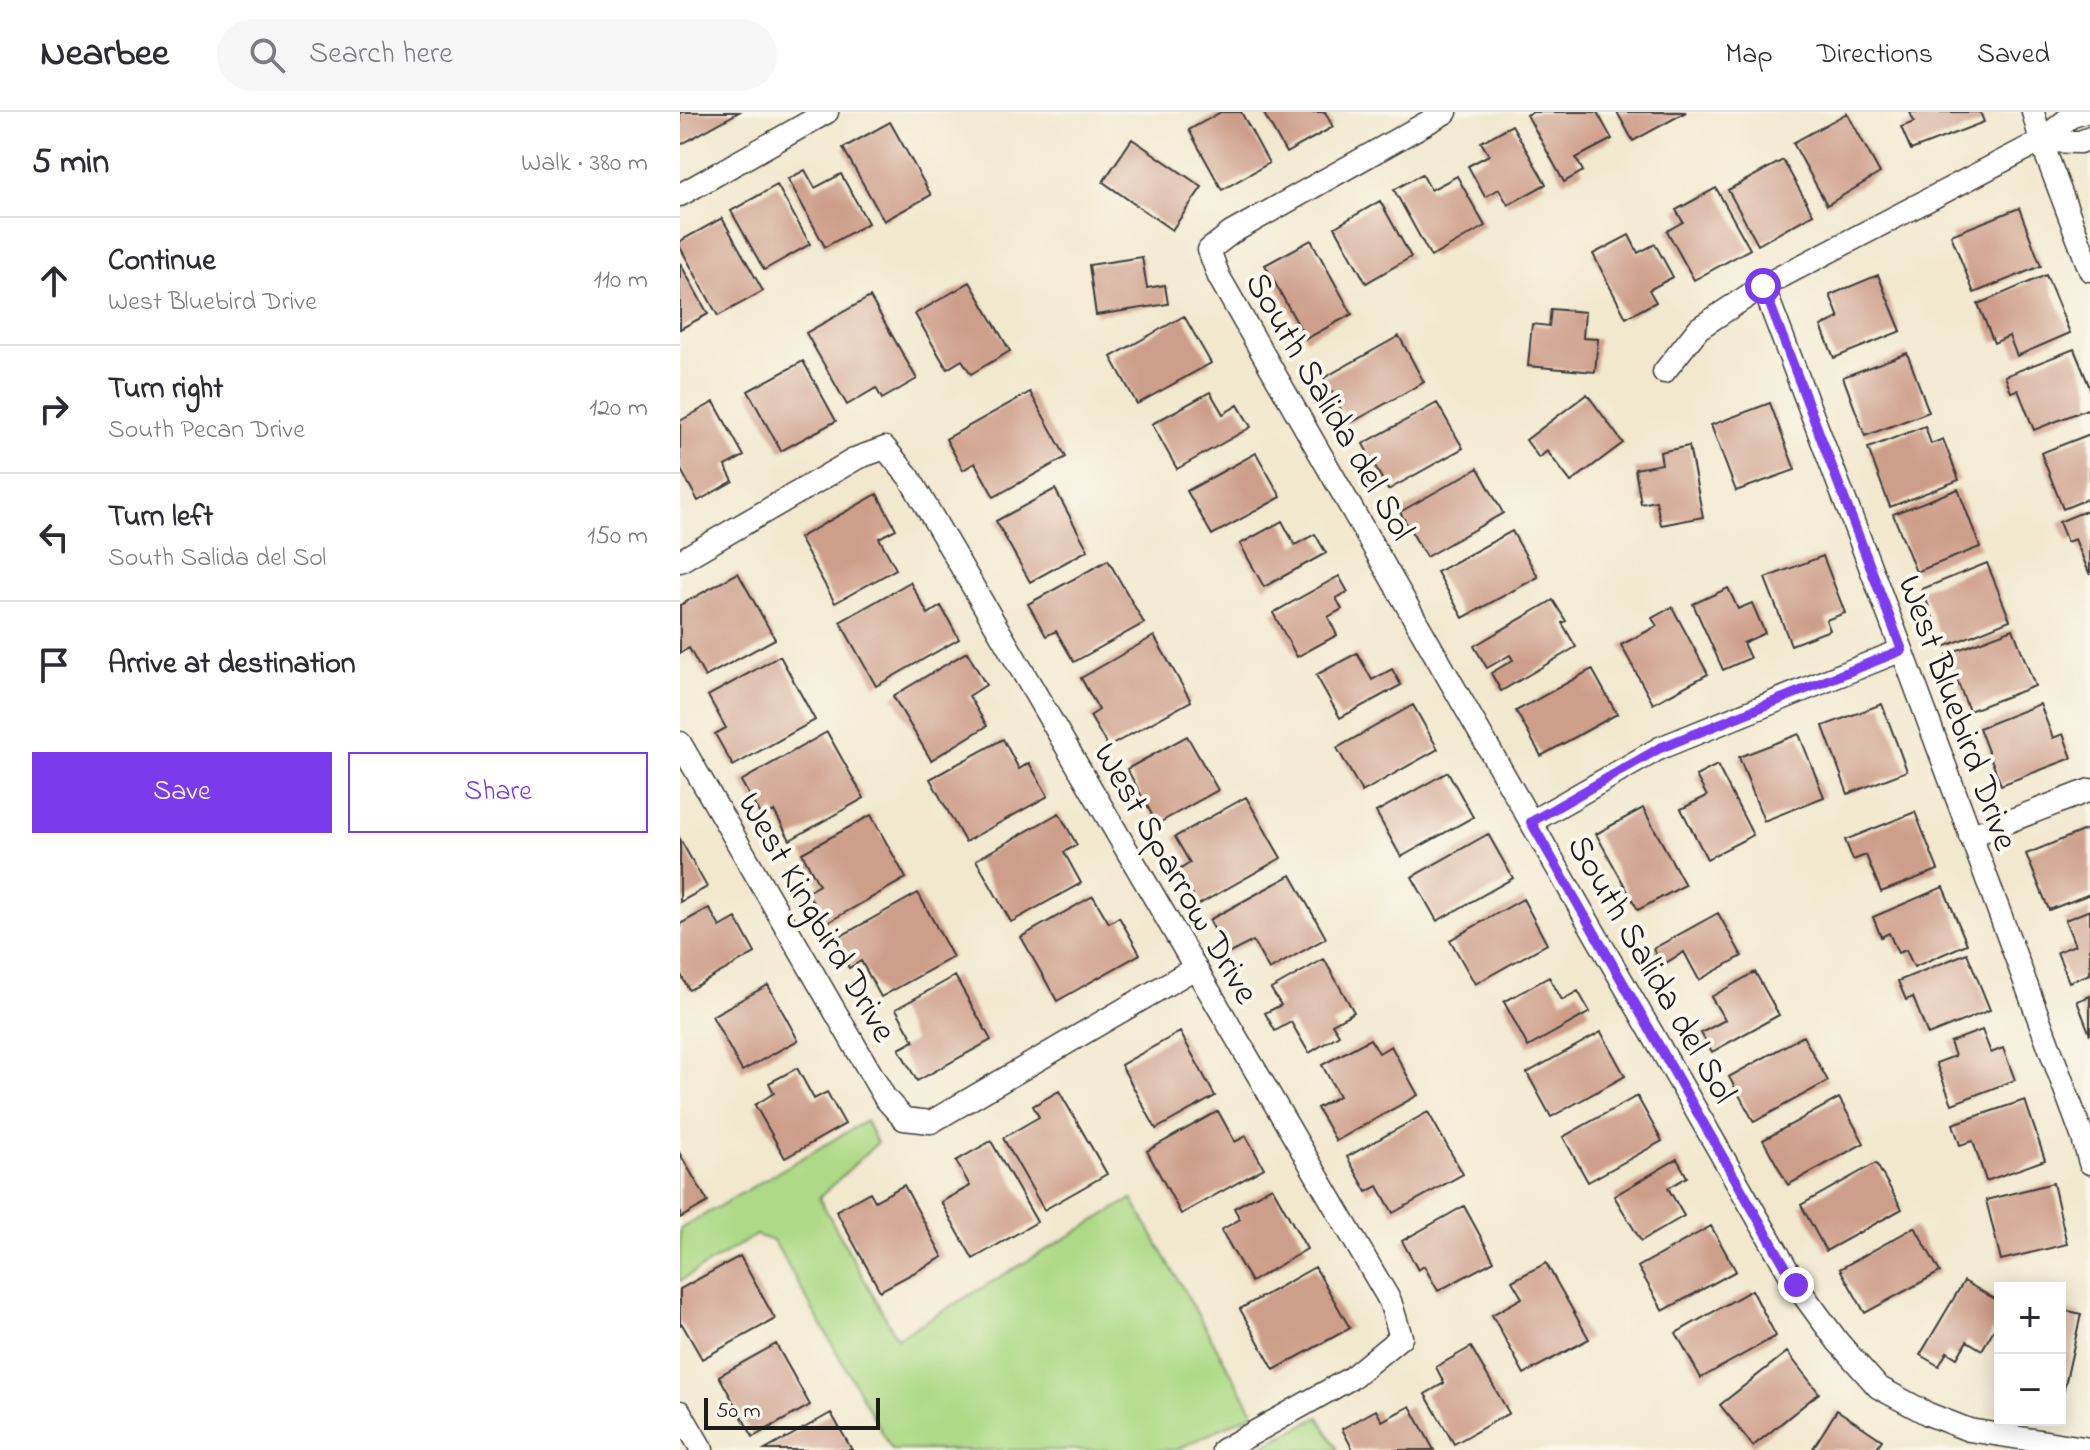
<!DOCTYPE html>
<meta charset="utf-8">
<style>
:root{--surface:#fff;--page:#f7f7f7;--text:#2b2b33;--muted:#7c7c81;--line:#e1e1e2;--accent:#7c3aed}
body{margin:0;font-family:"Indie Flower",sans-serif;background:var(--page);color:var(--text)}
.controls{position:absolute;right:24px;bottom:24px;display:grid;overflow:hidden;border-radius:0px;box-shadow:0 4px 20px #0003}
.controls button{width:72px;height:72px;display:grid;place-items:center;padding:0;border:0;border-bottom:2px solid var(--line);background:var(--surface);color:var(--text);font:40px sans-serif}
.scale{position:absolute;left:24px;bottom:20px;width:176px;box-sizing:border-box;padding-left:8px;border:4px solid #1c1c1c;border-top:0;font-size:22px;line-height:28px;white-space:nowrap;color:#1c1c1c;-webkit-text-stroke:6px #fbf7ec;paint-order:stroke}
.stop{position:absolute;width:24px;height:24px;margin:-18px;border:6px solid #7c3aed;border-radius:50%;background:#fff}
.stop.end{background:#7c3aed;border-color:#fff;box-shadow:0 2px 8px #0008}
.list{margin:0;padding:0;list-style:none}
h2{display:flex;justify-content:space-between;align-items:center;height:104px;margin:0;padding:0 32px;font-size:34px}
h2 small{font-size:26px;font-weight:400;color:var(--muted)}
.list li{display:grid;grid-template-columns:52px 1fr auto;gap:24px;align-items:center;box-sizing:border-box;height:128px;padding:0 32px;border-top:2px solid var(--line)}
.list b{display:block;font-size:30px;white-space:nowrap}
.list p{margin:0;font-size:26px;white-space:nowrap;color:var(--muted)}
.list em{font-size:26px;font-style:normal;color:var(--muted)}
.actions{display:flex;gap:16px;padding:24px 32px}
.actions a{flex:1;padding:18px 0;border:2px solid var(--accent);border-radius:0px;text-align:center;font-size:28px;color:var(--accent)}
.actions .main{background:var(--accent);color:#fff}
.icon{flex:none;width:44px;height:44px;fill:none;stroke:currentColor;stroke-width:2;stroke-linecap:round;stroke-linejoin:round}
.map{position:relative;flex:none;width:1410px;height:1338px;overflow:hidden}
header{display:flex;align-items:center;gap:48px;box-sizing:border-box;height:112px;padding:0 40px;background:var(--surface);border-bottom:2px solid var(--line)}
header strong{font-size:38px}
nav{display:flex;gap:44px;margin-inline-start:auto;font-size:28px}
.search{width:560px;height:72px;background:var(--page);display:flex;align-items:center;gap:20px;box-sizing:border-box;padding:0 28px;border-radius:44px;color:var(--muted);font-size:30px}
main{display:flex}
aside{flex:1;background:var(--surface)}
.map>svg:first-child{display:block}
.green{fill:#aeda87;stroke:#657b52;stroke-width:2}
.building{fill:#cd9e89}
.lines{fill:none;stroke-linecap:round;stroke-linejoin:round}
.minor-casing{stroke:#3c3b37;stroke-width:25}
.minor{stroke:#fff;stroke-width:22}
.route{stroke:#7c3aed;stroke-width:10}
.labels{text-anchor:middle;stroke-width:8;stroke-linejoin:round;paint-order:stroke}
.street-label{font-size:36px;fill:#1c1c1c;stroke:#fbf7ec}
</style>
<header>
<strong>Nearbee</strong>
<div class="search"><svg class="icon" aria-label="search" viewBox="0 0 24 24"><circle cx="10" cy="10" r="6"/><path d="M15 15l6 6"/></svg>Search here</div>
<nav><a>Map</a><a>Directions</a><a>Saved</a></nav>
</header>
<main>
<aside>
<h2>5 min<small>Walk · 380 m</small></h2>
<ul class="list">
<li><svg class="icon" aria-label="ahead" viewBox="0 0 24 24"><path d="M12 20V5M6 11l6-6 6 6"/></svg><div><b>Continue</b><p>West Bluebird Drive</p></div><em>110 m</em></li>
<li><svg class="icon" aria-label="right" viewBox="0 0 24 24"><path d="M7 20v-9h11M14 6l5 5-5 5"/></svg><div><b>Turn right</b><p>South Pecan Drive</p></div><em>120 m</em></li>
<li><svg class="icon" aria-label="left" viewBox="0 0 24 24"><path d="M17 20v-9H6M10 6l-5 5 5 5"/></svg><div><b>Turn left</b><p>South Salida del Sol</p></div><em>150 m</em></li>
<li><svg class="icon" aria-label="arrive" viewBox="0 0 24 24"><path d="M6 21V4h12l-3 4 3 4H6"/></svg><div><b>Arrive at destination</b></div></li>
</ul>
<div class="actions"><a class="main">Save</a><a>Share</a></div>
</aside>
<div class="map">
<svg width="1410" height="1338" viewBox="0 0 1410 1338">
<rect width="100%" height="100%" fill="#fbf7ec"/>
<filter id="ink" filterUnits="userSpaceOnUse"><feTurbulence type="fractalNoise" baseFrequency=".0125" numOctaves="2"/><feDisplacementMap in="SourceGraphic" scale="16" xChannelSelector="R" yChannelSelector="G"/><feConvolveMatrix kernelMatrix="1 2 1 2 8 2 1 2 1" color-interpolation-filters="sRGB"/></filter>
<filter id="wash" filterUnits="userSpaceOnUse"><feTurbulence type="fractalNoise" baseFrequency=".006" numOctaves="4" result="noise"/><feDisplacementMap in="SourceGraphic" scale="32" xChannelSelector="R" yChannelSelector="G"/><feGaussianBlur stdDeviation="1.8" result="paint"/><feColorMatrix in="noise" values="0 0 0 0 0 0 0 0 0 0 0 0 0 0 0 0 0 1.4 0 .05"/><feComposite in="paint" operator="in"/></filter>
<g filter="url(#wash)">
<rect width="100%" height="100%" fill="#f1e8ce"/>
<path class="green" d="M186 1009 197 1031 139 1086 217 1226 452 1087 574 1301 496 1338H212L94 1129 76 1123 0 1169V1117Z
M639 1305 658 1338H575Z"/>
<g id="blocks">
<path class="building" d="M0 0H59L0 33Z
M541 0H561L589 51 542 78 509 18Z
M583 0H645L653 15 606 41Z
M853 0H917L932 27 896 46 903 59 884 70 847 3Z
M937 0H1006L953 29Z
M1230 0H1300L1304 10 1231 38 1221 15 1234 10Z
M1167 1 1200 61 1147 93 1113 31Z
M210 10 251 83 204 109 163 36Z
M832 13 866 72 828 93 819 77 805 85 788 54 809 43 801 30Z
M452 27 522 75 492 118 423 70Z
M1103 48 1133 102 1078 133 1048 78Z
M125 58 135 76 161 62 188 111 145 135 108 67Z
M742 62 751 78 777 64 805 114 751 145 714 78Z
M97 73 130 132 84 158 51 99Z
M1036 76 1070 137 1014 168 987 119 1003 110 996 98Z
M700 89 731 145 686 171 655 115Z
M1339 96 1361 154 1294 181 1271 123Z
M42 106 83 179 38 204 0 135V129Z
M949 123 958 141 975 132 993 165 969 178 976 190 946 206 913 142Z
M631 128 672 202 626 227 585 153Z
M462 145 467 176 485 173 488 192 416 203 409 153Z
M0 151 28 202 0 217Z
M1198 163 1221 219 1154 246 1141 214 1159 206 1150 183Z
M1366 163 1390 221 1337 244 1329 224 1314 231 1298 192Z
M290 170 330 239 291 262 282 248 267 257 235 202Z
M190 185 237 267 202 287 196 276 167 293 126 221Z
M871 197 905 200 903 226 918 227 915 260 848 254 852 212 869 214Z
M504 204 531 251 457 292 431 245Z
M719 224 744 270 669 312 644 266Z
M1394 237 1410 276V296L1354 318 1338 278 1331 280 1325 264Z
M1227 241 1249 300 1185 324 1163 265Z
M123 249 156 309 101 339 68 279Z
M350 280 386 345 314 385 295 351 283 358 266 327Z
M530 280 543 302 558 293 571 315 497 357 472 312Z
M907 282 943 331 891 370 867 339 859 346 846 328Z
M34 290 64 344 45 354 53 369 18 389 0 356V309Z
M757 291 783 336 708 378 683 332Z
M1090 291 1115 358 1056 379 1031 313Z
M1245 314 1251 332 1263 327 1279 368 1210 395 1188 336Z
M1410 322V386L1383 397 1361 341Z
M1009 334 1023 405 981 413 976 389 961 392 955 357 982 352 980 340Z
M576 341 601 385 532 423 507 379Z
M798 356 823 401 746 445 720 400Z
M375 377 408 438 350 470 316 409Z
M1278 377 1300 435 1236 460 1213 402Z
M197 382 216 417 199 426 216 457 155 491 119 426Z
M1410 397V463L1395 427 1387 430 1379 410Z
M602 409 615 433 635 422 646 441 584 475 560 432Z
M832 419 858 465 783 506 757 460Z
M1143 444 1165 501 1146 508 1150 518 1111 533 1085 466Z
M428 448 464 511 394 550 376 519 366 524 348 492Z
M1307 451 1330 508 1264 535 1242 477Z
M58 461 95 527 25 565 9 536 0 541V493Z
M659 464 668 480 656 486 662 497 648 505 657 523 617 545 593 501Z
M230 470 248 502 261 494 279 527 196 574 160 510Z
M1048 476 1058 497 1072 491 1085 521 1063 531 1070 546 1043 558 1013 492Z
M873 488 886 509 882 511 896 535 821 579 811 561 833 548 830 543 807 556 794 534Z
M992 495 1028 562 973 592 941 533 977 514 972 506Z
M1333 517 1355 574 1289 599 1267 542Z
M474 524 511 589 428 635 410 604 419 598 401 566Z
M287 540 306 573 289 584 307 614 251 648 213 584Z
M677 541 692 568 712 557 721 573 660 606 636 563Z
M100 544 135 608 53 654 35 622 46 616 28 584Z
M912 557 937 602 861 644 836 599Z
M1202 592 1227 659 1168 682 1143 614Z
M1360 592 1373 626 1383 622 1392 646 1321 673 1299 616Z
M733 593 758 637 682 680 657 636Z
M147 620 184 686 110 728 94 699 82 706 61 669Z
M1119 622 1144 685 1084 709 1059 645Z
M507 624 538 678 477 712 447 657Z
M323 627 339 657 349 651 368 684 285 730 250 667Z
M1037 653 1073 723 1027 747 1001 697 1027 684 1016 664Z
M768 660 793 705 721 745 696 700Z
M566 685 601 746 518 793 499 758 510 751 495 725Z
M963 696 1005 773 958 798 916 722Z
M1235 700 1258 758 1201 780 1186 743 1173 748 1165 728Z
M379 701 397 733 384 740 401 771 331 810 296 748Z
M191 703 226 766 145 812 127 780 139 773 122 741Z
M1410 716V782L1369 798 1346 742Z
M808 722 833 766 757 809 732 765Z
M0 727 27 775 0 790Z
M611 763 646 826 589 858 573 829 548 842 529 808Z
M1263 775 1287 832 1234 855 1226 838 1218 841 1209 821 1201 825 1193 805Z
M238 781 273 845 201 885 181 849 169 856 154 828Z
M413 784 429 811 439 805 460 842 377 889 341 825Z
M843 787 867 832 795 872 770 828Z
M29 796 40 815 56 806 75 841 9 878 0 861V812Z
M1410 798V862L1389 870 1377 840 1395 833 1385 808Z
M1038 801 1062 844 1019 868 1004 840 982 853 973 837Z
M1287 841 1310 898 1248 923 1233 885 1226 888 1218 869Z
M644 847 674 900 652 912 659 923 629 941 611 910 595 919 585 901 601 893 591 877Z
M1075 860 1099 903 1032 940 1021 921 1045 908 1031 885Z
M275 864 311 928 237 969 219 937 234 929 216 897Z
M869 865 882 888 898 879 910 900 848 935 824 890Z
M88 873 118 928 62 959 32 904Z
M1410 884V923L1397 889Z
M1302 918 1311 941 1323 936 1335 968 1272 992 1256 951 1275 944 1270 930Z
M500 920 535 984 476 1017 441 953Z
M921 920 945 964 871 1005 847 961Z
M1123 924 1148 969 1074 1010 1049 965Z
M690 927 699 941 711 934 738 983 656 1029 637 996 659 984 642 953Z
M117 956 134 987 147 980 165 1012 105 1046 75 993 94 981 89 971Z
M379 979 427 1062 364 1098 323 1026 359 1005 353 994Z
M957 984 982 1029 908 1070 883 1025Z
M1159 986 1184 1031 1108 1073 1083 1028Z
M1345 988 1365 1048 1306 1069 1293 1029 1280 1033 1273 1012Z
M538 999 555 1030 566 1024 584 1056 501 1102 467 1039Z
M748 1000 783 1062 713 1101 698 1074 687 1080 667 1045Z
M311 1029 357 1110 293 1147 261 1090 290 1074 276 1049Z
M0 1042 28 1090 0 1106Z
M997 1047 1007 1065 988 1076 1004 1104 961 1129 934 1084Z
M1196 1051 1222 1097 1146 1139 1121 1093Z
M1373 1071 1387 1132 1321 1148 1306 1088Z
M224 1073 263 1145 200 1179 156 1099 190 1080 195 1089Z
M592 1075 627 1137 571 1170 541 1118 560 1107 554 1096Z
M784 1094 814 1149 758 1179 744 1154 738 1158 722 1129Z
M1031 1114 1056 1159 983 1199 958 1155Z
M1235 1115 1260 1160 1185 1201 1160 1157Z
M60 1144 95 1207 22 1247 2 1212 0 1213V1177Z
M866 1151 909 1227 844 1262 812 1203 842 1186 832 1169Z
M635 1155 670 1216 594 1258 560 1197Z
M1284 1169 1320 1190V1207L1302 1238 1287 1229 1277 1246 1267 1240 1259 1254 1240 1243Z
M1072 1178 1096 1224 1021 1266 996 1221Z
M1380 1197 1401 1202 1381 1291 1380 1290Z
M96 1232 130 1293 73 1325 39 1264Z
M791 1235 829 1301 774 1332 745 1282 764 1271 756 1255Z
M1107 1240 1139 1281 1073 1334 1040 1293Z
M730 1294 754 1338H673L662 1317 696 1298 702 1309Z
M1157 1298 1202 1328 1195 1338H1132Z
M151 1301 172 1338H85Z"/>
</g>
</g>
<g filter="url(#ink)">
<use href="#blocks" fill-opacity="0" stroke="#3c3b37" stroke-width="2"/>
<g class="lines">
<defs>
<path id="minor" d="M766 0 551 121 529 138 539 165 1116 1173 1158 1230 1198 1275 1248 1302 1289 1318 1410 1337
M1353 0 1361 29 1410 158
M1361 29 1400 30 1410 26
M0 83 147 0
M1083 174 1222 538 1403 1026 1410 1051
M984 260 1019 216 1083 174 1361 29 1390 5 1405 0
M0 449 177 346 205 336 229 365 710 1189 721 1225 671 1266 543 1338
M0 631 205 986 224 1007 251 1010 515 856
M851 710 980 636 1222 538
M1290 724 1410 678
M0 1300 22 1338"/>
</defs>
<use href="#minor" class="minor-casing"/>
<use href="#minor" class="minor"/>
</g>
</g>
<g class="lines" filter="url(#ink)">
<path class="route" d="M1083 174 1222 538 980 636 851 710 1116 1173"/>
</g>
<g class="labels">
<g class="street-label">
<text transform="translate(652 293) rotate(60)" y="13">South Salida del Sol</text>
<text transform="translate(1280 600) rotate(70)" y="13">West Bluebird Drive</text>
<text transform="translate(498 760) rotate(60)" y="13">West Sparrow Drive</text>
<text transform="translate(139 804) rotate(60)" y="13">West Kingbird Drive</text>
<text transform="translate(974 856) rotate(60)" y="13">South Salida del Sol</text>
</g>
</g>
</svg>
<div class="controls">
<button>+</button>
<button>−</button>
</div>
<div class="scale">50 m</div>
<div class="stop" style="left:1083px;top:174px"></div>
<div class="stop end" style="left:1116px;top:1173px"></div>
</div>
</main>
